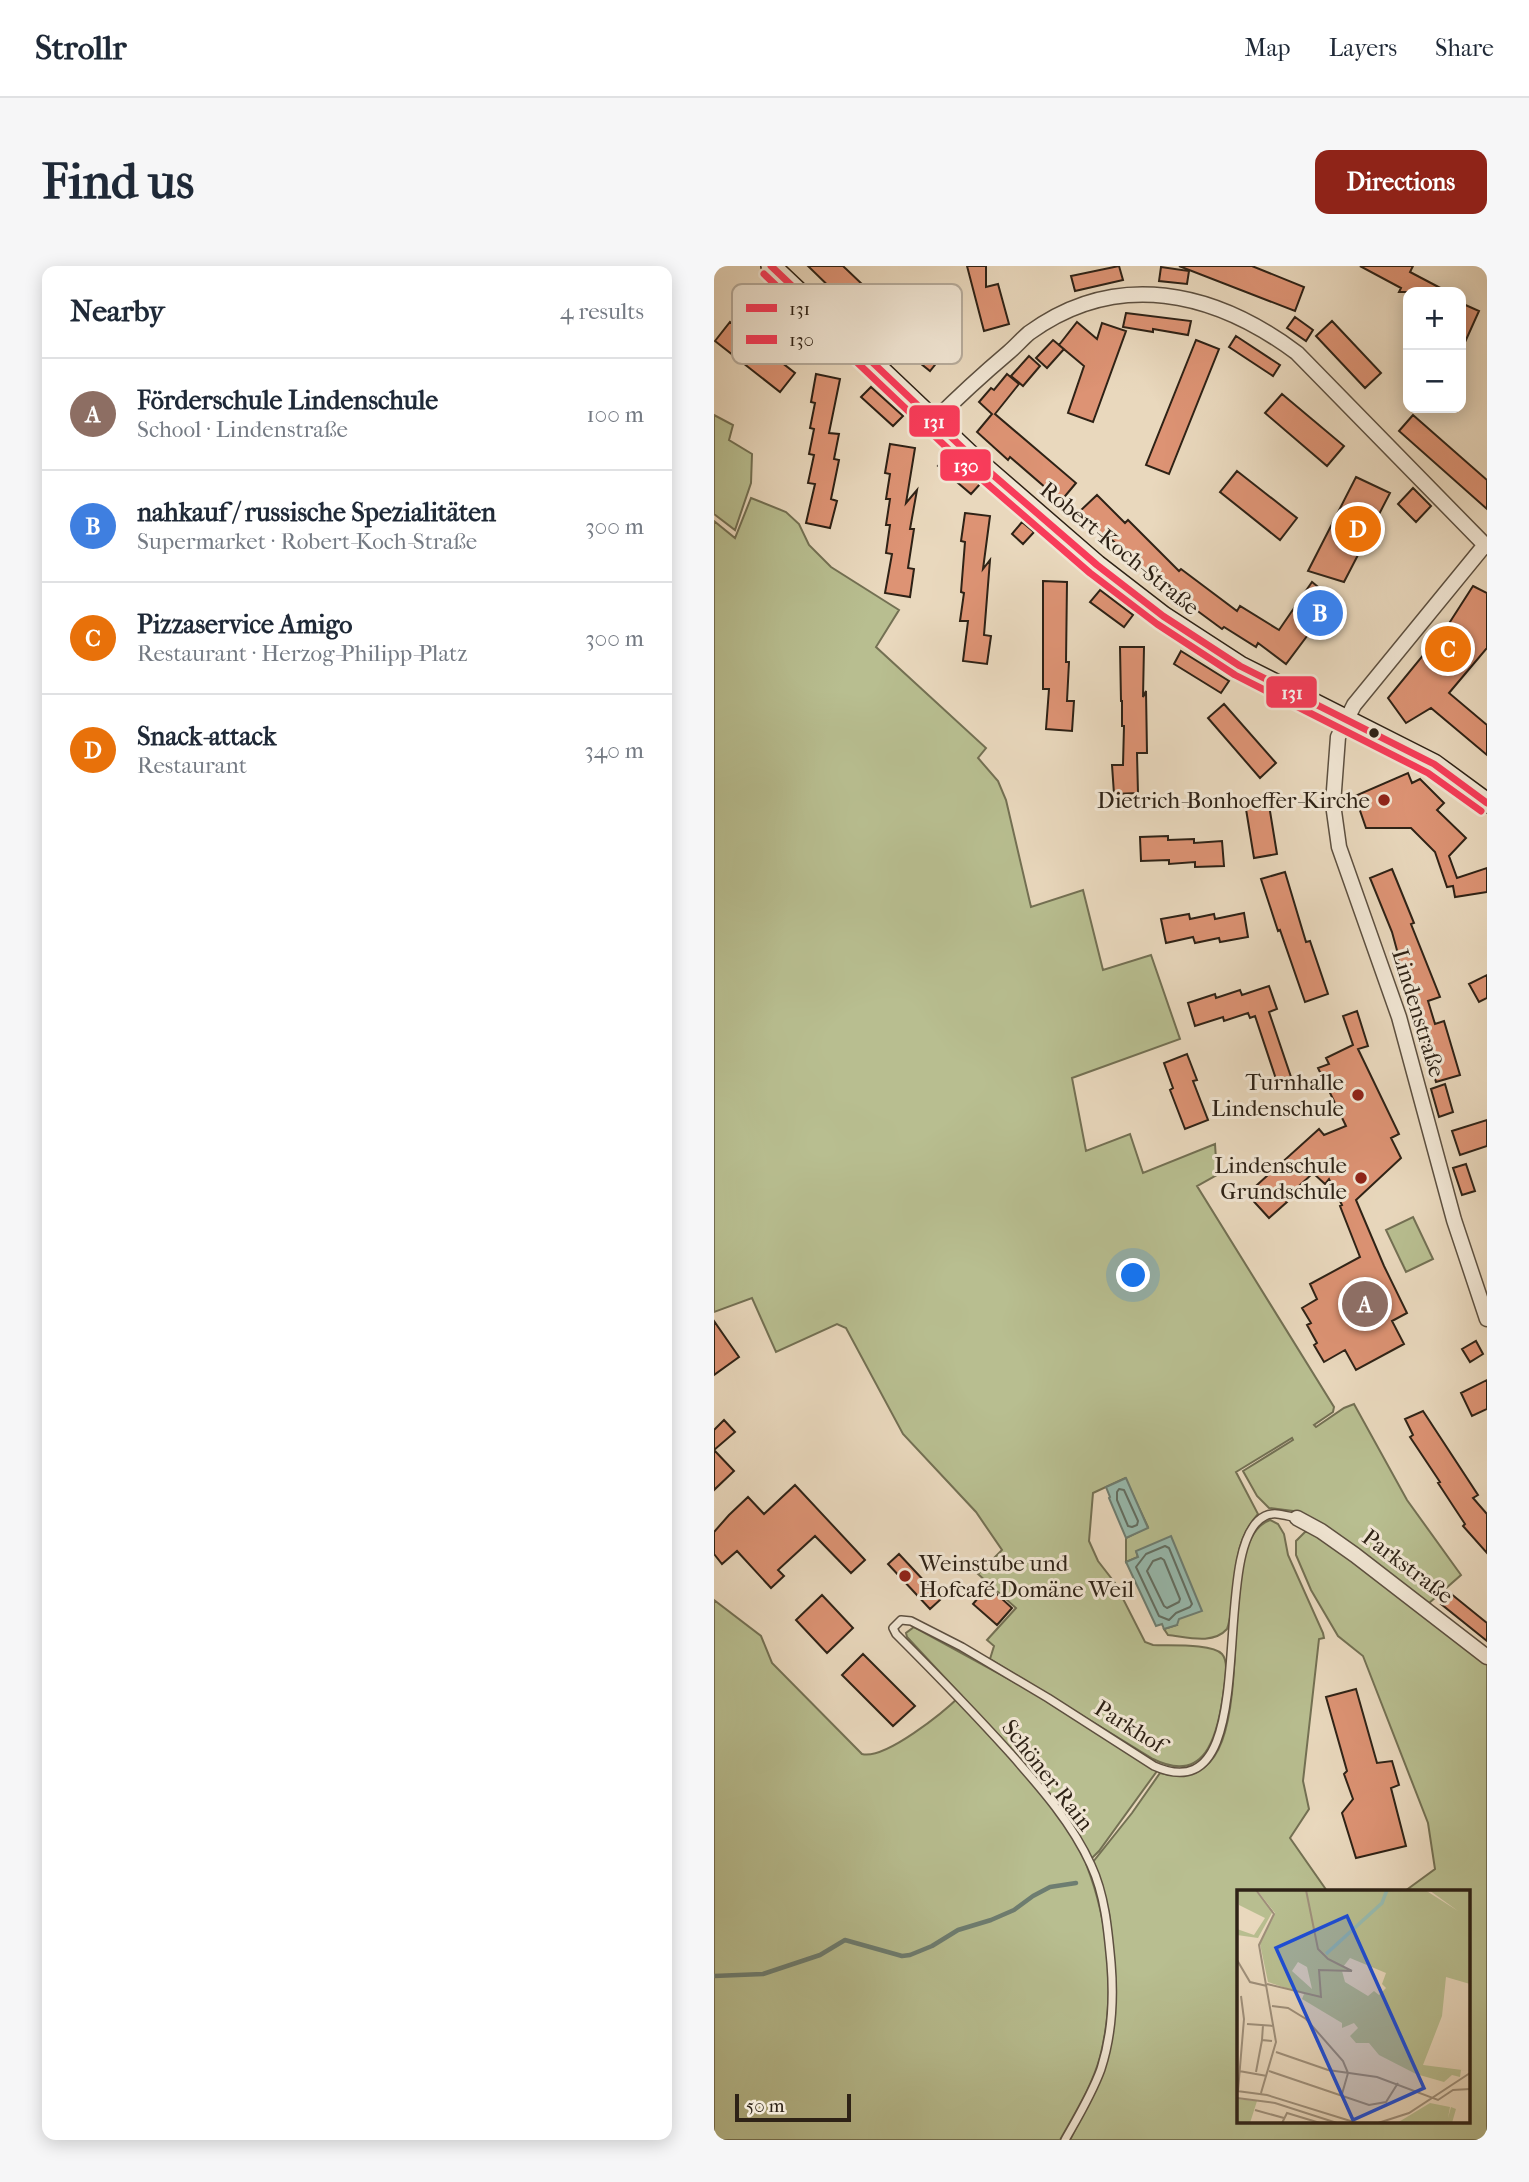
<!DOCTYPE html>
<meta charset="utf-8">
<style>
:root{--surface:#fff;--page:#f6f6f7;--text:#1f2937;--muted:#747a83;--line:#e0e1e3;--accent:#8f2418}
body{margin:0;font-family:"IM FELL French Canon",serif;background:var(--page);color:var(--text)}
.controls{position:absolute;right:21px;top:21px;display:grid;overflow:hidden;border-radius:14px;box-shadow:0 4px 18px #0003}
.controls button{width:63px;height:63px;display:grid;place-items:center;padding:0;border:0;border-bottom:2px solid var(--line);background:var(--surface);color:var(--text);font:35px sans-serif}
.scale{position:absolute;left:21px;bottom:18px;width:116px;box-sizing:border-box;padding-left:7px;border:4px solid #2e2216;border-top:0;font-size:19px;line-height:24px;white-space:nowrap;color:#2e2216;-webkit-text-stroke:5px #f1e6d4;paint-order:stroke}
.you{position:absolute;left:420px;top:1010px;width:24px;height:24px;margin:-18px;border:5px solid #fff;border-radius:50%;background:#1a73e8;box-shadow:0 0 0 10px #1a73e833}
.badge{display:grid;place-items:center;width:46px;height:46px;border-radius:50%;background:var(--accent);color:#fff;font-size:23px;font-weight:700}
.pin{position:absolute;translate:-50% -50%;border:4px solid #fff;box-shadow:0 2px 7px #0006}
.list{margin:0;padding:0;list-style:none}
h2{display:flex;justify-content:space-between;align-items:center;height:91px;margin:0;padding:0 28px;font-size:30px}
h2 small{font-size:23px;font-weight:400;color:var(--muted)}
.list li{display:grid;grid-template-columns:46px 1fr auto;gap:21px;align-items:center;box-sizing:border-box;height:112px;padding:0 28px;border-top:2px solid var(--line)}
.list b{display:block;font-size:26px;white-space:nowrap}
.list p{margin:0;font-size:23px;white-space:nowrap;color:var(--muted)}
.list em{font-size:23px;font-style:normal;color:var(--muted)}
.map{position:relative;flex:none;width:773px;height:1874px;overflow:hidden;border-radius:14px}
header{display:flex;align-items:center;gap:42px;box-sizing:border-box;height:98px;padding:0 35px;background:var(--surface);border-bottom:2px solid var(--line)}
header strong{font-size:33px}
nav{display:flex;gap:38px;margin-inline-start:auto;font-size:24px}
.intro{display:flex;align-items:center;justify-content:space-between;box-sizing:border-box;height:168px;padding:0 42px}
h1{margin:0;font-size:49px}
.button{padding:18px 32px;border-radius:14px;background:var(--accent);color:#fff;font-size:24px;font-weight:700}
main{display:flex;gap:42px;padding:0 42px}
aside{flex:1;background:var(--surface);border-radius:14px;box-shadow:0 4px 18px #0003}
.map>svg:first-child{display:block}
.green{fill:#b8be90;stroke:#737053;stroke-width:2}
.water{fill:#97baae;stroke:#6d7d71;stroke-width:2}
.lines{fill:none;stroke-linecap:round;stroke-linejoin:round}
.shore{stroke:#626e62;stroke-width:2}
.stream{stroke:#6d7d71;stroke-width:4.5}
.building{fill:#dd9374;stroke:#2e2216;stroke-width:2}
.lane-casing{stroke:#5d5040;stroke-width:10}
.street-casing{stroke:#5d5040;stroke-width:17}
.secondary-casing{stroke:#2e2216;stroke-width:22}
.lane{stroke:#f1e6d4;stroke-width:7}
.street{stroke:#f1e6d4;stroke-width:14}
.secondary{stroke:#f1e6d4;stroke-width:19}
.bus-1-casing{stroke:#f1e6d4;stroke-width:12}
.bus-2-casing{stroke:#f1e6d4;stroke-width:12}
.bus-1{stroke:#f83c5a;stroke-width:7}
.bus-2{stroke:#f83c5a;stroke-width:7}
.bus-dot{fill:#2e2216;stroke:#f1e6d4;stroke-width:2.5}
.poi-dot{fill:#8f2418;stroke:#f1e6d4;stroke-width:2.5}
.labels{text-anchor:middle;stroke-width:6;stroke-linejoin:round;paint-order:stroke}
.street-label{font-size:23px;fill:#2e2216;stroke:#f1e6d4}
.poi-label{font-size:23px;fill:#2e2216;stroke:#f1e6d4;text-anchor:end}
.inset-river{fill:none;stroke:#97baae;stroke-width:3.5}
.inset-road{fill:none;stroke:#9e8f7a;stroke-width:2}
.view{fill:#1d4ed8;fill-opacity:0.15;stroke:#1d4ed8;stroke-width:3.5}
.inset-edge{fill:none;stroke:#2e2216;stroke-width:3.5}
.key{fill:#f1e6d4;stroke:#b6ab9b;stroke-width:2}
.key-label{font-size:19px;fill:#2e2216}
.line-badge{stroke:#f1e6d4;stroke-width:2.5}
.badge-label{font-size:19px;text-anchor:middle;font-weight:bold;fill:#fff}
</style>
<header>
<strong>Strollr</strong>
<nav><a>Map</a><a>Layers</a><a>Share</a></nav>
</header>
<div class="intro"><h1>Find us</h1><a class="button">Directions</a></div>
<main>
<aside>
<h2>Nearby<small>4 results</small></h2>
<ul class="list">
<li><span class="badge" style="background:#8d6e63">A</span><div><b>Förderschule Lindenschule</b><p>School · Lindenstraße</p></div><em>100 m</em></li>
<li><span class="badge" style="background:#3f7fe0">B</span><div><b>nahkauf / russische Spezialitäten</b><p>Supermarket · Robert-Koch-Straße</p></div><em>300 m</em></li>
<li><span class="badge" style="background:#e8710a">C</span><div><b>Pizzaservice Amigo</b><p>Restaurant · Herzog-Philipp-Platz</p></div><em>300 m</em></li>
<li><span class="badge" style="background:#e8710a">D</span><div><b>Snack-attack</b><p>Restaurant</p></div><em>340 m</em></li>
</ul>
</aside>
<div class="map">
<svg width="773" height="1874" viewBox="0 0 773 1874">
<rect width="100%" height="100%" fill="#e9d8bd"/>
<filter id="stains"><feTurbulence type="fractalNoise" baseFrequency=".00286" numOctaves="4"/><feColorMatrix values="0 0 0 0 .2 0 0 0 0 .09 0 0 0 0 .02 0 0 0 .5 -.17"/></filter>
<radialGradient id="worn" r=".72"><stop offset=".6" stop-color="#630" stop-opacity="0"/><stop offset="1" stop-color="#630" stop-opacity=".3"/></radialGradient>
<path class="green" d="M0 149 19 159 15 174 38 188 37 217 21 264 0 248Z
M37 232 72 246 85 258 95 279 117 301 185 344 162 381 272 482 264 492 284 515 292 534 317 641 369 624 389 704 437 689 466 773 358 812 372 885 416 868 429 907 501 878 503 909 483 920 620 1141 619 1146 600 1159 602 1161 630 1142 640 1138 693 1234 747 1309 714 1338 590 1249 579 1245 555 1242 543 1230 529 1205 579 1174 578 1172 522 1206 544 1248C513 1283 526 1324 513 1363 499 1379 473 1371 454 1369L450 1363 463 1359 422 1285 424 1291 412 1296V1272L434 1261 411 1212 379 1227 375 1275 384 1295 401 1317 431 1376 439 1379C454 1380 498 1377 508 1388 516 1397 510 1419 509 1430 503 1471 491 1519 439 1493L276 1393 280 1380 273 1374 302 1342 264 1308 288 1284 262 1246 189 1168 132 1062 123 1058 62 1086 38 1032 0 1046V255L21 272Z
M699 951 719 993 692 1006 672 964Z
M556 1254 564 1258 570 1268 574 1289 609 1367 610 1372 605 1373 589 1515 595 1543 576 1572 613 1625 524 1626V1855H754V1626L691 1625 721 1603 714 1557 649 1390 624 1370 597 1324 582 1289V1275L591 1266H600L712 1348 773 1398V1874H356L387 1812 400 1758 401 1705 395 1647 379 1596 418 1547 446 1507C565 1539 488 1278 556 1254Z
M0 1334 47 1370 58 1397 148 1488C171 1494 230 1446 247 1429L193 1371 192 1367 200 1361 313 1423 443 1505 385 1585 372 1598C395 1656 402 1729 386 1791 378 1820 361 1847 346 1874H0Z"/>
<path class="water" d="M412 1212 434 1262 412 1272 395 1232 396 1231 392 1221Z
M457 1270 488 1345 465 1353 463 1359 450 1363 448 1358 442 1360 412 1296 424 1291 422 1285Z"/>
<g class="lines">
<path class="shore" d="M405 1223 410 1224 424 1255 423 1259 418 1261 414 1260 403 1234V1226Z
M451 1280 455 1282 478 1338 476 1341 462 1347 455 1354 445 1350 422 1301 432 1288Z
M447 1292 450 1294 466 1333 465 1336 453 1342 450 1340 433 1305 439 1295Z"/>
<path class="stream" d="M0 1710 49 1708 106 1689 131 1674 188 1690 196 1689 218 1680 244 1664 277 1654 300 1644 319 1630 336 1621 362 1617"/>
</g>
<path class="building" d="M94 0H129L150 20 134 36 136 34 155 50 169 34 232 85 216 105 152 54 146 61 140 56 127 44 133 38Z
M253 0H272V21L284 18 295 58 270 65Z
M405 0 409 14 361 25 357 10Z
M465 0H538L590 21 581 45Z
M646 0H699L696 6 734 26H685L687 22Z
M447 1 475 5 473 18 445 15Z
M747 37 765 45 747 85Z
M412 47 477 55 474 69 439 63V66L409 61Z
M581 51 599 64 592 75 573 62Z
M618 55 667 107 651 122 602 70Z
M16 56 81 107 66 126 1 75Z
M363 56 383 73 388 57 412 65 379 156 354 147 370 100 345 79Z
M522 70 566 99 559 110 515 81Z
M339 74 350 83 333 102 322 92Z
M482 74 505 83 455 208 432 199Z
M315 90 326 100 309 120 297 110Z
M102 108 126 113 115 167 125 168 120 193 125 194 117 233 123 235 116 262 92 257 101 218 94 217 100 189 95 188 100 163 96 162 101 137 97 136Z
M293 108 305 118 281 148 362 217 347 235 296 191 294 194 263 166 278 148 265 136 277 122 280 124Z
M157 121 189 150 179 160 147 131Z
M568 128 630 180 613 200 551 147Z
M699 149 773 214V243L685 165Z
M176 178 201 182 192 237 203 224 196 263H200L194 302 200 303 196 331 171 327 178 288 172 287 176 259H172L176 233H172L176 208 171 207Z
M235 188 267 217 257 228 224 200Z
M523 205 583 252 566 274 506 226Z
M642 211 676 227 630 316 594 305Z
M699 222 717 240 702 256 684 238Z
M383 229 411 257 414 254 465 305 467 303 523 345 526 340 565 364 598 316 620 334 572 398 544 377 542 381 510 361 508 363 451 321 446 326 432 312 435 309 396 272 394 275 365 246Z
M251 247 276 250 269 303 276 294 270 369 277 370 273 398 249 395 254 355H246L250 327 247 326 251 276 247 275Z
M308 256 320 266 309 278 298 268Z
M329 315 353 316 352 396H355L353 435H360L358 465 332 463 335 423H329Z
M759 320 773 327V382L735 427 773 459V489L717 442 692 457 674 432 734 359Z
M386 324 419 349 410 361 376 336Z
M406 381H430L429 431 432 425 433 487H423L424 527 400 528 398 499H409L410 460H408V435H407Z
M467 385 515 415 507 427 460 398Z
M510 438 562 497 546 512 494 452Z
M694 507 698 517 706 513 730 537 723 544 752 572 735 590 743 612 773 602V626L741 631 739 620 733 621 721 586 697 562H652L641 530Z
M554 533 563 588 540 592 531 537Z
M454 570V574L480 573V577L508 575 510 600 481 601V596L455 598V594L427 595 426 571Z
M678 603 700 657 697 658 726 731 714 735 721 758 730 755 746 809 722 816 700 741 703 740 682 688H684L678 666 656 612Z
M571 606 592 676 596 675 614 728 591 736 566 664 564 665 547 613Z
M530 647 534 671 506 676 505 672 481 677 479 671 452 677 447 653 475 648 476 653 500 648 501 653Z
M773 709V732L765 736 755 718Z
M555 720 563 743 555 746 577 811 563 816 541 750 536 752 534 747 510 755 509 751 481 760 474 737 501 728 502 732 526 724 528 729Z
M643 745 654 780 644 783 685 868 677 872 687 892 642 934 670 1000 693 1047 678 1055 690 1078 642 1104 631 1084 610 1096 600 1079 603 1077 593 1059 597 1057 588 1042 603 1033 596 1018 646 991 626 940 628 939 615 913 611 918 599 907 571 933 573 936 555 952 533 928 605 863 610 869 632 860 604 802 615 798 612 792 639 779 629 750Z
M473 788 483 814 479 815 494 854 471 863 456 824 459 822 450 797Z
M731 818 739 846 725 851 717 823Z
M773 854V880L746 889 738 865Z
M752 898 761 925 748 929 739 902Z
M0 1055 25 1091 0 1109Z
M762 1075 769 1088 756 1096 748 1083Z
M773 1114V1143L758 1150 747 1127Z
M709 1145 764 1229 759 1232 773 1248V1287L749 1260 751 1258 724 1217 726 1216 696 1171 699 1169 691 1153Z
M10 1154 21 1166 0 1184 20 1205 0 1224V1164Z
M81 1219 151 1294 137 1307 101 1270 64 1304 70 1310 57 1322 23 1285 8 1298 0 1288V1266L15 1249 34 1231 50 1248Z
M185 1288 227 1333 216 1343 174 1298Z
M274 1320 298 1342 283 1359 259 1338Z
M736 1327 773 1357V1375L727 1338Z
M108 1329 139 1362 113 1387 82 1354Z
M149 1388 201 1440 179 1460 128 1409Z
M642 1423 663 1497 678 1495 685 1519 677 1522 692 1580 642 1592 628 1547 639 1533 630 1508 633 1505 612 1431Z"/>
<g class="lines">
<defs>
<path id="lane" d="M351 1874C364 1851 378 1828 387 1803 398 1769 400 1733 397 1697 394 1664 391 1629 377 1599 358 1557 326 1521 296 1487 259 1446 221 1407 182 1368L179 1362 187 1354 197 1355 248 1381 334 1432 440 1500C555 1551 490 1279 551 1250 561 1245 572 1250 583 1252"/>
<path id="street" d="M220 155C244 131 269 108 295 86 302 80 308 73 315 67 403 3 500 25 583 87L773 281
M770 280 640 439 624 471 619 538 625 581 685 751 740 954 773 1053
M583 1252 607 1265 641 1289 773 1391"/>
<path id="secondary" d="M57 0 256 189 383 299 449 350 526 400 720 498 773 537"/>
</defs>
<use href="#lane" class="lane-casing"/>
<use href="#street" class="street-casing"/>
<use href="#secondary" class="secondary-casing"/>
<use href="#lane" class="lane"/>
<use href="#street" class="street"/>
<use href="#secondary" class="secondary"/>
<defs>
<path id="bus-1" d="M57 0 256 189 383 299 449 350 526 400 720 498 773 537"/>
<path id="bus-2" d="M50 8 249 197 376 307 443 358 521 409 714 507 767 545"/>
</defs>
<use href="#bus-1" class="bus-1-casing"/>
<use href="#bus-2" class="bus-2-casing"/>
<use href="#bus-1" class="bus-1"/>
<use href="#bus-2" class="bus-2"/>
</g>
<circle class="bus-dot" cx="660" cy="467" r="6"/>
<g class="poi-dot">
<circle cx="670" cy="534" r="7"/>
<circle cx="644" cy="829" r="7"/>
<circle cx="647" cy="912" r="7"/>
<circle cx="191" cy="1310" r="7"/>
</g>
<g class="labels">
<g class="street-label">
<text transform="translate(406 282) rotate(39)" y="8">Robert-Koch-Straße</text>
<text transform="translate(705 747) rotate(73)" y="8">Lindenstraße</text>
<text transform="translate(694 1300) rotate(37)" y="8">Parkstraße</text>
<text transform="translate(416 1460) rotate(32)" y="8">Parkhof</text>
<text transform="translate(334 1509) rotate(52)" y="8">Schöner Rain</text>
</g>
<g class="poi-label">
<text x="656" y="542">Dietrich-Bonhoeffer-Kirche</text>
<text x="630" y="824">Turnhalle<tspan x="630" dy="26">Lindenschule</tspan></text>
<text x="633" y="907">Lindenschule<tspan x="633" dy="26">Grundschule</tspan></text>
<text x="205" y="1305" text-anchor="start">Weinstube und<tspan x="205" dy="26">Hofcafé Domäne Weil</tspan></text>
</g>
</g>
<g transform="translate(523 1624)">
<rect width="233" height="233" fill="#e9d8bd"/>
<path d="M0 0H18L36 21 21 48 0 45V39L17 45 28 28 2 15ZM20 0H188L221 21 192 0H233V94L209 87 205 126 186 175 233 181 224 180 223 187 215 185 207 192 179 184 142 165 132 153H119L113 146 121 138 117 133 105 138V133L65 109 67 104 31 92 23 54 38 23ZM113 68 149 83 145 94 149 98 142 105 137 101 131 106 108 92 105 81 113 80 106 77ZM61 72 70 77 75 99 55 81ZM0 209 20 211 13 233H0ZM193 213 213 217 211 228 214 217 219 219 215 233H160Z" fill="#b8be90" fill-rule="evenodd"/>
<path class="inset-river" d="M89 64 145 13 150 0"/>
<path class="inset-road" d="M19 0 37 24 22 55 39 152 24 203M69 0 81 59 91 69 115 81M0 70 13 92 30 96M30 94 84 107 82 80 115 81M35 116 51 118 69 129 106 171 111 183M10 134 37 136M26 135 25 150 35 151M39 162 91 180 140 187 201 210 216 200 233 199M2 181 30 186M32 181 132 215 149 212 161 193M19 182 25 150M0 201 30 205 120 233M1 201 7 129 4 106M105 204 111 183M0 208 38 213 100 233M18 220 47 228M45 233 50 223 83 233M141 233 172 223 233 183"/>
<path class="view" d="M110 26 187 198 116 230 39 58Z"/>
<rect width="233" height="233" class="inset-edge"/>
</g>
<rect x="18" y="18" width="230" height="80" rx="10" class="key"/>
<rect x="32" y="38" width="31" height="8" fill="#f83c5a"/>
<rect x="32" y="69" width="31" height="9" fill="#f83c5a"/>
<g class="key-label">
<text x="75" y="49">131</text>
<text x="75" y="80">130</text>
</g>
<g class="line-badge">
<rect x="194" y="138" width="53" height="34" rx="7" fill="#f83c5a"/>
<rect x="225" y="182" width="53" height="34" rx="7" fill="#f83c5a"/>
<rect x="551" y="409" width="53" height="34" rx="7" fill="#f83c5a"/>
</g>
<g class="badge-label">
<text x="220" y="162">131</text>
<text x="252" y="206">130</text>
<text x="578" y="433">131</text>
</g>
<rect width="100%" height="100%" filter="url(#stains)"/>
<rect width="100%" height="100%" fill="url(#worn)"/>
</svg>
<div class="controls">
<button>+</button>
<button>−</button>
</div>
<div class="scale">50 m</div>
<div class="you"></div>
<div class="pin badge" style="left:651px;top:1038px;background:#8d6e63">A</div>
<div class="pin badge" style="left:606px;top:347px;background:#3f7fe0">B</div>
<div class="pin badge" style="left:734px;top:383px;background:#e8710a">C</div>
<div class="pin badge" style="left:644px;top:263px;background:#e8710a">D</div>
</div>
</main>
